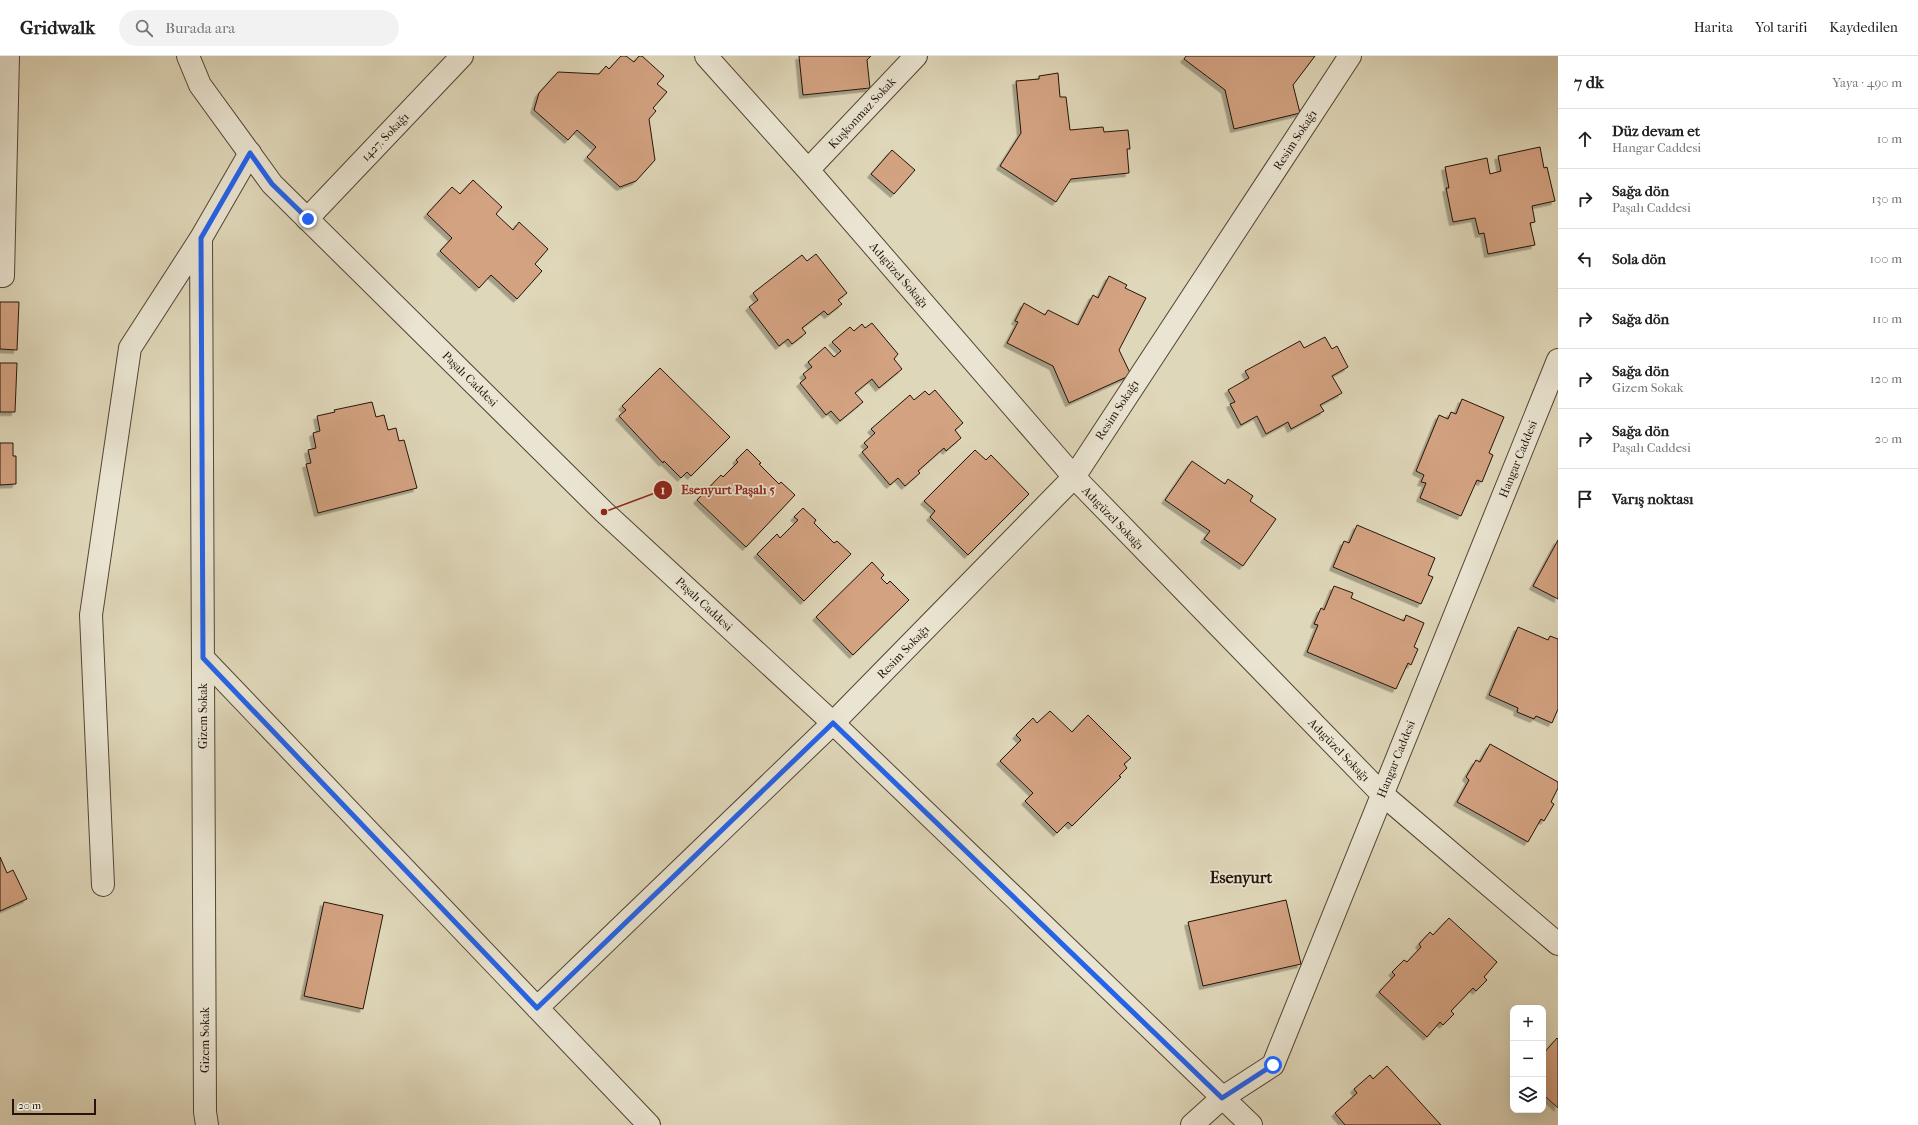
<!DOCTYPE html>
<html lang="tr">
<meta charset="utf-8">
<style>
:root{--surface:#fff;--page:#f2f2f2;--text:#202124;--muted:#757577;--line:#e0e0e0}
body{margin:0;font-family:"IM FELL French Canon",serif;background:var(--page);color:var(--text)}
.controls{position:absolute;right:12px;bottom:12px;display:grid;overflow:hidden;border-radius:8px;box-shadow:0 4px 16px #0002}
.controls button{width:36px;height:36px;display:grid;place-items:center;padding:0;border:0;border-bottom:1px solid var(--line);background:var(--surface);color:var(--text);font:20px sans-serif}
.scale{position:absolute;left:12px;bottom:10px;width:84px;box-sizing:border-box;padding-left:4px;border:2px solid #241409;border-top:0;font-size:11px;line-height:14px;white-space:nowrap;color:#241409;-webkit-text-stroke:3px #eae5d2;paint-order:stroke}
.stop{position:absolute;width:12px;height:12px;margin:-9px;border:3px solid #2563eb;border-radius:50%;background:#fff}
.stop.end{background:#2563eb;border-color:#fff;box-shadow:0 1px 4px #0008}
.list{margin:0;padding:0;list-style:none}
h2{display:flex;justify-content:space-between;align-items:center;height:52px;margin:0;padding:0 16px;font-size:17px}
h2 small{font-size:13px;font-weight:400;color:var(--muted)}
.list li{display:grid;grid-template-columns:26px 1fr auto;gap:12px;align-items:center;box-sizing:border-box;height:60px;padding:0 16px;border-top:1px solid var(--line)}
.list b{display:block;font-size:15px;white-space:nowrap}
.list p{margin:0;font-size:13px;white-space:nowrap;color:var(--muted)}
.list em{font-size:13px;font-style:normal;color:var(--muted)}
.icon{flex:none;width:22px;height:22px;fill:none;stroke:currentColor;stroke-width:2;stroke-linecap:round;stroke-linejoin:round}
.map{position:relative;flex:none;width:1558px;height:1069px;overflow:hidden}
header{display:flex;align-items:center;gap:24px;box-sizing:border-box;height:56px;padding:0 20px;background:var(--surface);border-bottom:1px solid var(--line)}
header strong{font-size:19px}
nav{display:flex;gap:22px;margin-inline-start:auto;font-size:14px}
.search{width:280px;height:36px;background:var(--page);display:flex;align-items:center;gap:10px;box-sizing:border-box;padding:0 14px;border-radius:22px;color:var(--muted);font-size:15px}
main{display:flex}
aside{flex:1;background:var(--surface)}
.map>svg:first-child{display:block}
.building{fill:#d3a281;stroke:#241409;filter:url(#shadow)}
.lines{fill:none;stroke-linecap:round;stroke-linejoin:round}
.minor-casing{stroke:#534535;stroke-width:24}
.tertiary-casing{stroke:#534535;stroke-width:24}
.minor{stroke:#eae5d2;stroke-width:22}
.tertiary{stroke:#eae5d2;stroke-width:22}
.route{stroke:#2563eb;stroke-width:5}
.labels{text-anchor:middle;stroke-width:3.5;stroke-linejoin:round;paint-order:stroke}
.street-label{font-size:12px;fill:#241409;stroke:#eae5d2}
.district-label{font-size:16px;font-weight:bold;fill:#241409;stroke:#eae5d2}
.leader{fill:none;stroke:#8f2418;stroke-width:1.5}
.callout-dot{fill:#8f2418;stroke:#eae5d2;stroke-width:1.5}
.mark-label{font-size:12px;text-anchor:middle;font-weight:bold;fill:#fff}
.callout-label{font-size:13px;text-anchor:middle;font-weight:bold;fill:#8f2418;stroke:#eae5d2;stroke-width:3.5;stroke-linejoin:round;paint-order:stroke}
</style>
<header>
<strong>Gridwalk</strong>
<div class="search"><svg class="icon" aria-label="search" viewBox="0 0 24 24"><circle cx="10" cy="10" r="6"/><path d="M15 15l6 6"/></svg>Burada ara</div>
<nav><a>Harita</a><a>Yol tarifi</a><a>Kaydedilen</a></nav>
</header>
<main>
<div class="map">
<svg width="1558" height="1069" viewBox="0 0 1558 1069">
<defs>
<filter id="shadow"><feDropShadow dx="-3.5" dy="3.5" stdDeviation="0" flood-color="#0004"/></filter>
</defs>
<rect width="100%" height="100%" fill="#dfd7b9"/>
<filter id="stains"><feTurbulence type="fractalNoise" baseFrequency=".005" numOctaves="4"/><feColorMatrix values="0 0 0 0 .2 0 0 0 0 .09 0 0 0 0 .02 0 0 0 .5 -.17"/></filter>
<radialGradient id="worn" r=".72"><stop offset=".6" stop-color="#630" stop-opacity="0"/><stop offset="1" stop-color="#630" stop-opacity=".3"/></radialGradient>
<path class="building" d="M621 0H626L634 6 639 0H642L664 20 657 28 667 36 653 52 656 55 649 63 655 104 636 125 620 131 587 101 596 91 577 74 568 84 534 54 539 37 558 16 599 18 606 10 609 13Z
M799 0H871L867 4 870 32 803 39Z
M1186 0H1315L1293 29 1300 57 1234 73 1225 34 1184 3Z
M1058 17 1060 41H1066L1070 74 1103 71 1104 76 1128 74 1130 93H1127L1129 117 1071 123 1056 146 1000 110 1021 77 1016 25 1039 23V20Z
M1540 91 1544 112 1547 111 1555 145 1532 150 1535 166 1530 167 1535 189 1488 198 1484 177 1479 178 1475 162 1453 166 1446 132H1449L1445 111 1487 102 1490 118 1501 115 1498 100Z
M892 94 915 114 894 138 871 118Z
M473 124 502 151 496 158 513 174 519 166 548 193 535 208 542 215 517 243 491 219 479 232 440 195 452 182 427 158 452 131 460 138Z
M816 198 847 237 838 244 842 248 828 259 824 255 802 272 806 277 792 288 788 283 779 290 749 251 758 244 753 237 802 199 807 205Z
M1109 220 1127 229 1125 232 1146 242 1119 294 1131 319 1069 347 1053 310 1007 287 1018 266 1015 265 1024 247 1045 259 1048 254 1078 269 1093 239 1098 242Z
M0 246H19L17 294 0 293Z
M872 267 898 298 894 303 902 313 879 332 872 323 855 337 863 346 840 365 831 355 826 359 800 327 806 322 803 318 812 311 808 306 825 291 834 301 841 295 832 286 850 271 854 275 862 268 865 272Z
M1325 281 1332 293 1337 290 1348 311 1332 320 1342 337 1320 349 1324 355 1291 373 1288 366 1266 378 1257 360 1241 369 1230 348 1235 346 1228 334 1249 322 1245 315 1300 285 1304 292Z
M0 307H17L15 356H0Z
M660 312 730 381 691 420 687 416 681 422 664 405 663 407 619 360 626 354 622 350Z
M935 334 963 367 955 374 961 382 946 395 944 392 918 415 920 417 905 430 898 422 890 429 862 396 868 391 864 387 875 377 871 373 910 339 914 344 925 335 929 339Z
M1462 343 1504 361 1489 397 1493 399 1482 426 1477 424 1461 460 1420 442 1426 427 1421 426 1424 419 1416 415 1439 359 1448 363 1451 356 1456 358Z
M372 346 376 361 384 359 388 374 396 372 399 385 404 384 417 432 318 457 306 408 311 407 308 394 316 392 313 377 320 375 317 360 335 356 334 354Z
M0 387H13V400H16V428L0 429Z
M747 393 761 407 759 408 779 428 781 426 795 439 746 491 697 444 721 419 723 421 738 406 736 404Z
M975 394 986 404 991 399 1029 438 968 499 930 461 935 455 924 445Z
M1192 405 1225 428 1228 423 1253 440 1250 445 1276 463 1243 510 1204 483 1210 475 1165 444Z
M803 452 816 464 814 467 834 487 837 485 851 498 804 545 757 498 777 478 780 482 798 464 794 461Z
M1357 469 1435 502 1428 519 1433 521 1421 548 1333 511 1344 485 1349 487Z
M1558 484V543L1533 530Z
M872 506 884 519 881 522 887 528 890 525 909 544 853 599 816 561Z
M1334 530 1353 537 1351 542 1404 565 1406 559 1424 567 1414 591 1418 593 1411 609 1408 607 1396 633 1307 596 1318 569 1314 568 1321 552 1324 554Z
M1518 571 1548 584 1550 580 1558 583V653L1552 667 1536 660 1534 663 1517 656 1518 652 1489 639Z
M1050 655 1072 676 1088 659 1131 702 1124 708 1127 712 1119 720 1121 721 1072 770 1068 766 1057 777 1025 745 1033 737 1000 705 1021 684 1016 679 1033 662 1037 667Z
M1490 688 1558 726V732L1551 746 1554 748 1544 765 1541 763 1528 786 1457 746 1469 724 1466 721 1476 704 1480 706Z
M0 801 7 817 13 814 27 843 0 855Z
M1286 844 1301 908 1203 930 1188 866Z
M324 846 383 859 363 953 304 940Z
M1449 862 1497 906 1484 921 1487 924 1476 935 1473 932 1451 955 1454 958 1443 969 1440 966 1427 981 1379 936 1395 919 1392 916 1404 904 1407 906 1421 891 1419 888 1430 876 1433 879Z
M1557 982 1558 983V1052L1546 1041 1543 1044V998Z
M1387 1010 1441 1069H1345L1335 1057 1357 1037 1354 1033 1370 1019 1373 1023Z"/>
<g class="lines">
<defs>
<path id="minor" d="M706 0 808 114 1074 421 1382 738 1558 888
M808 114 916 0
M307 163 462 0
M0 220H3L8 0
M203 602 649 1069
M103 829 91 559 130 292 201 182
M537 952 833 667 1074 421 1350 0
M207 1069 205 1056 201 182 250 97
M1192 1069 1222 1042 1273 1009 1558 304"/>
<path id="tertiary" d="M188 0 200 29 272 128 604 456 833 667 1251 1069"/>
</defs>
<use href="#minor" class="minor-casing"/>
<use href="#tertiary" class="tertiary-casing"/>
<use href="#minor" class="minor"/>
<use href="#tertiary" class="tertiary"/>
</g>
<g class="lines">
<path class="route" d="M308 163 272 128 250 97 201 182 203 602 537 952 833 667 1222 1042 1273 1009"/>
</g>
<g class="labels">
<g class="street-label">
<text transform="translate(862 57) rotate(-47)" y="4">Kuşkonmaz Sokak</text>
<text transform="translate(385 81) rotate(-46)" y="4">1427. Sokağı</text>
<text transform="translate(1295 84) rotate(-57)" y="4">Resim Sokağı</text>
<text transform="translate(899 219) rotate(49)" y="4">Adıgüzel Sokağı</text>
<text transform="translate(470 323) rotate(45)" y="4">Paşalı Caddesi</text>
<text transform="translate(1117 354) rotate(-57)" y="4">Resim Sokağı</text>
<text transform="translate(1518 403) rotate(-68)" y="4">Hangar Caddesi</text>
<text transform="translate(1113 462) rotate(46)" y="4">Adıgüzel Sokağı</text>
<text transform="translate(704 548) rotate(43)" y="4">Paşalı Caddesi</text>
<text transform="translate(903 596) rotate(-46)" y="4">Resim Sokağı</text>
<text transform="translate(203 660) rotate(-90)" y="4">Gizem Sokak</text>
<text transform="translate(1339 694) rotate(46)" y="4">Adıgüzel Sokağı</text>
<text transform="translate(1396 703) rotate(-68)" y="4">Hangar Caddesi</text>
<text transform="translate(205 984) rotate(-90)" y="4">Gizem Sokak</text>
</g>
<g class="district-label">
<text x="1241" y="827">Esenyurt</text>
</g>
</g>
<path class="leader" d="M604 456L663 434"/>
<g class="callout-dot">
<circle cx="604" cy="456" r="4"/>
<circle cx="663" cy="434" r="10"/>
</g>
<g class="mark-label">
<text x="663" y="438">1</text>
</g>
<g class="callout-label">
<text x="728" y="438">Esenyurt Paşalı 5</text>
</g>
<rect width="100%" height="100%" filter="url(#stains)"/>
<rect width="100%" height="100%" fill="url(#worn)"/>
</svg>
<div class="controls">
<button>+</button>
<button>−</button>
<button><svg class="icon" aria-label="layers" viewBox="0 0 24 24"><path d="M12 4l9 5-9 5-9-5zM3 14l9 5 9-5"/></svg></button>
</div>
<div class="scale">20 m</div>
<div class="stop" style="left:1273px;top:1009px"></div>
<div class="stop end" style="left:308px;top:163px"></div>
</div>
<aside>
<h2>7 dk<small>Yaya · 490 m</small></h2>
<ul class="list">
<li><svg class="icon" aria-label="ahead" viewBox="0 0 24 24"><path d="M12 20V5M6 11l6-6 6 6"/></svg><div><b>Düz devam et</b><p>Hangar Caddesi</p></div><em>10 m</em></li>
<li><svg class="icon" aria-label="right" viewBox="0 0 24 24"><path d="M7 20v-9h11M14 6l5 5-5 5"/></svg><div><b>Sağa dön</b><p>Paşalı Caddesi</p></div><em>130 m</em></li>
<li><svg class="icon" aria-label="left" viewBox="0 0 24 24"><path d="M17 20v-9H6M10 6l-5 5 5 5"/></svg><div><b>Sola dön</b></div><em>100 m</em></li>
<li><svg class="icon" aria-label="right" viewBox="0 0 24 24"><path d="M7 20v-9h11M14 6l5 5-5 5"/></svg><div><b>Sağa dön</b></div><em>110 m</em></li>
<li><svg class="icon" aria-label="right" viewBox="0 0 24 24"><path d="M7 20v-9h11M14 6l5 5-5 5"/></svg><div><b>Sağa dön</b><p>Gizem Sokak</p></div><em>120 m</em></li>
<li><svg class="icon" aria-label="right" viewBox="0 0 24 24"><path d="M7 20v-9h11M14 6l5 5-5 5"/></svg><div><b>Sağa dön</b><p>Paşalı Caddesi</p></div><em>20 m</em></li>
<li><svg class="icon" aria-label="arrive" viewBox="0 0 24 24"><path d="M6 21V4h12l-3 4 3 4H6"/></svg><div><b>Varış noktası</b></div></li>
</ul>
</aside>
</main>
